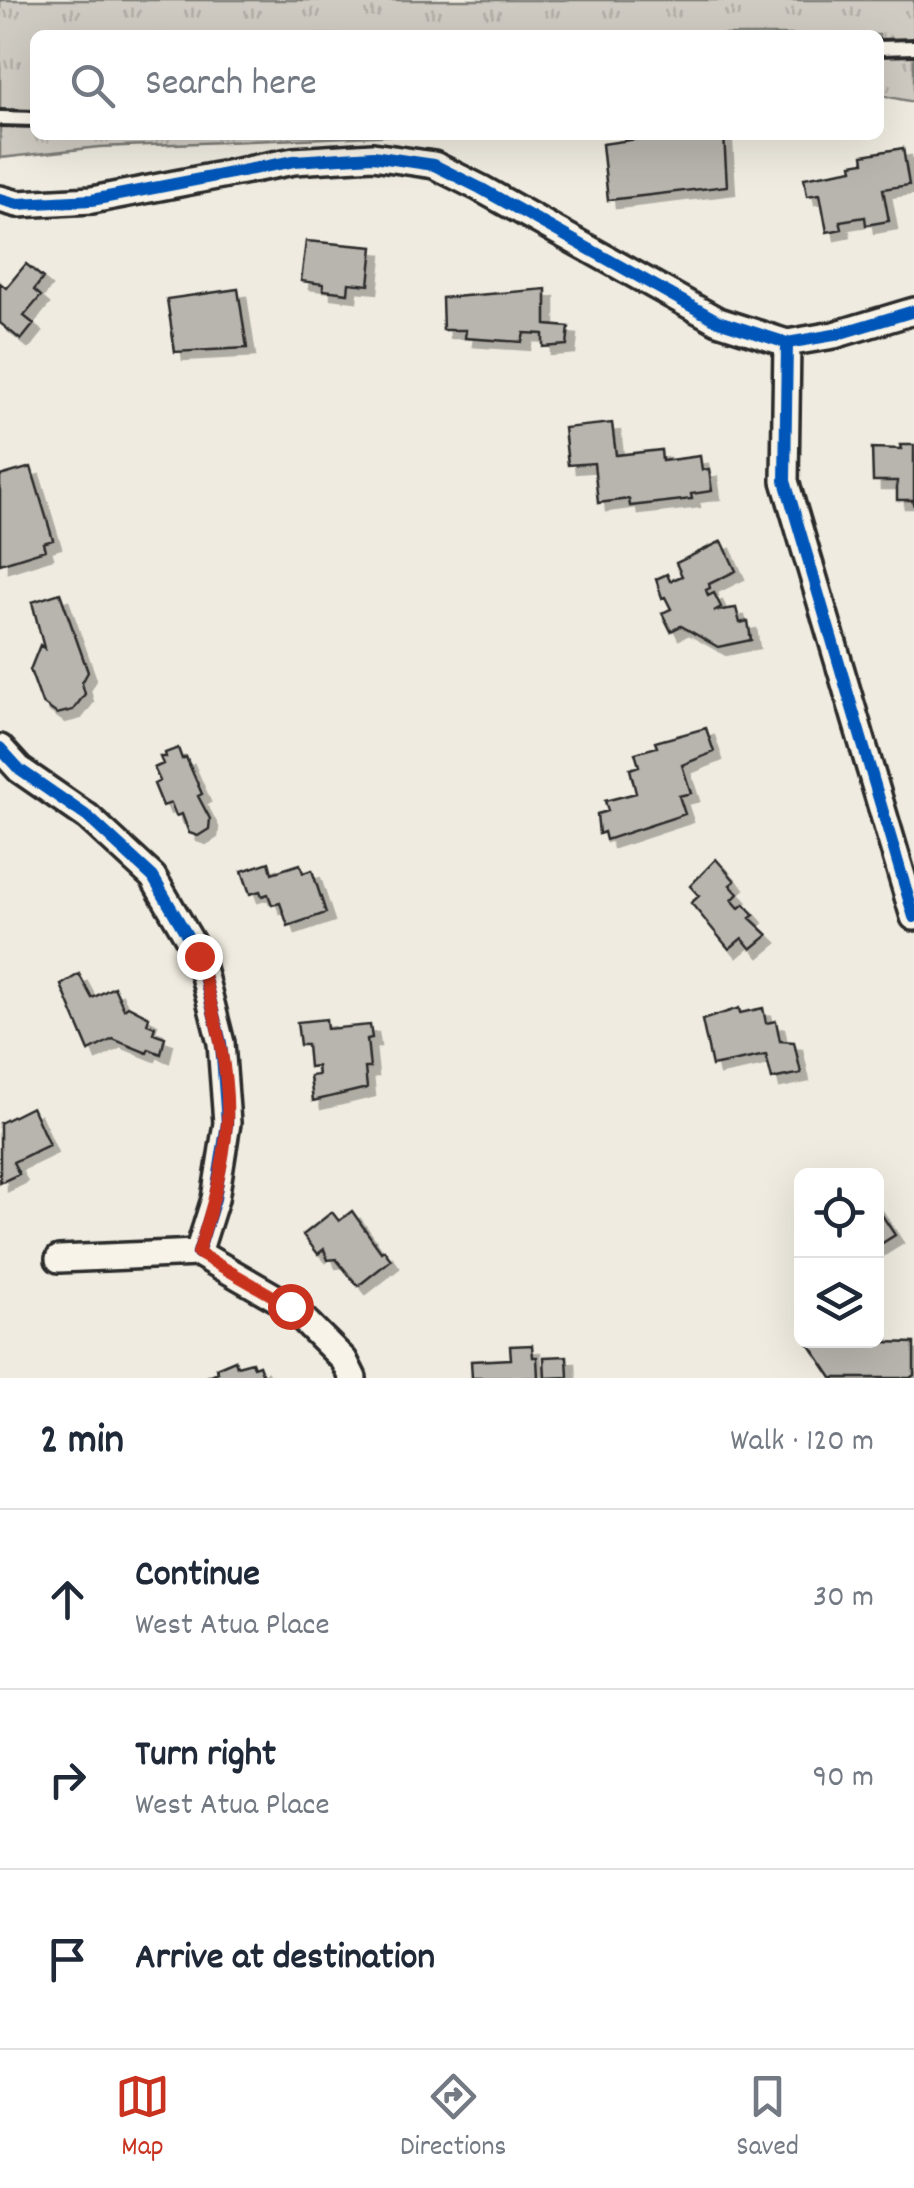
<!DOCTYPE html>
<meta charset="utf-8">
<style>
:root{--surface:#fff;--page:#f2f2f3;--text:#1f2937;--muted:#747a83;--line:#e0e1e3;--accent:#c8321e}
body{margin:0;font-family:Dekko,sans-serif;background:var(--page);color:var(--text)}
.controls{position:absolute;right:30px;bottom:30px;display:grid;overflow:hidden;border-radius:15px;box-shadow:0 10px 40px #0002}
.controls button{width:90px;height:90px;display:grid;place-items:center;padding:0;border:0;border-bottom:2px solid var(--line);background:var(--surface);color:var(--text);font:50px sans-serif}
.stop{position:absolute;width:30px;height:30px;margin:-22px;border:8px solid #c8321e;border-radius:50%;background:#fff}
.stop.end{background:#c8321e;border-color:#fff;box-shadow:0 2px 10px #0008}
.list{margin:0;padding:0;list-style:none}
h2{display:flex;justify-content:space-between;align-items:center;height:130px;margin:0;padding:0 40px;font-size:42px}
h2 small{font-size:32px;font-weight:400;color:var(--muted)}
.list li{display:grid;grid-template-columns:65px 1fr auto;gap:30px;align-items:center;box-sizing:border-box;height:180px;padding:0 40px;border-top:2px solid var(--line)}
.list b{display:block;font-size:38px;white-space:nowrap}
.list p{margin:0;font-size:32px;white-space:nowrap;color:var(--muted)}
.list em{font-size:32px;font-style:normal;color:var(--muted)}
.icon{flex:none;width:55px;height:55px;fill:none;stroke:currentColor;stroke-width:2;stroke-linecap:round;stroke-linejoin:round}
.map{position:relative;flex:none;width:914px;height:1378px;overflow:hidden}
.search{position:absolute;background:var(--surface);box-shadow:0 10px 40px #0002;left:30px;right:30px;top:30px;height:110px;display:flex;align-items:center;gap:25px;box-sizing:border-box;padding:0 35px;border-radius:15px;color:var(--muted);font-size:38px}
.sheet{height:670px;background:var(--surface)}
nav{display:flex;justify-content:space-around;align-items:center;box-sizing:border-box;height:140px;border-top:2px solid var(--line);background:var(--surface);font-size:28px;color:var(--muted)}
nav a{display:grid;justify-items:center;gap:5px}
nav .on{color:var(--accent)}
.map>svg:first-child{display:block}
.grass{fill:url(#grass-tufts);stroke:#7d7b76;stroke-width:2.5}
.building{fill:#b8b5ae;stroke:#2b2b2b;stroke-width:2.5;filter:url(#shadow)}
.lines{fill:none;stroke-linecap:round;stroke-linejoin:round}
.lane-casing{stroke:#2b2b2b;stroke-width:20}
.street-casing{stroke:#2b2b2b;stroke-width:32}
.lane{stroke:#f7f3e8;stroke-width:12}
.street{stroke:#f7f3e8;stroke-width:25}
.cycleway-casing{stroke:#f7f3e8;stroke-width:19}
.cycleway{stroke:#0057b8;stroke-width:12}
.route{stroke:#c8321e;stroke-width:12}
</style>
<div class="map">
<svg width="914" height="1378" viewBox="0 0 914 1378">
<defs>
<pattern id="grass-tufts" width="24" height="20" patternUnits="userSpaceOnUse" patternTransform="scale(2.5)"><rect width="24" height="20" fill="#cfcbc2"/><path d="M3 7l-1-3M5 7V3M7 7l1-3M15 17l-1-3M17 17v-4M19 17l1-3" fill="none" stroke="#b2aea7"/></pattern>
<filter id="shadow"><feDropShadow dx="8" dy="8" stdDeviation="0" flood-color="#0004"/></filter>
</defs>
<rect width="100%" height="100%" fill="#efebe0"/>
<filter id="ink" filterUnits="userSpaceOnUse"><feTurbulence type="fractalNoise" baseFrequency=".01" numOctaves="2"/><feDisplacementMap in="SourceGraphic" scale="20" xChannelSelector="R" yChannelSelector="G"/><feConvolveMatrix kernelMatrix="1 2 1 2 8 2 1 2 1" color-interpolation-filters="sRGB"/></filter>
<g filter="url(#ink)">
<path class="grass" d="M0 0H914V102L879 95V35H35V135H403L99 147 0 158Z"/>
<path class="building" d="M665 135H724L727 186 608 200 602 144Z
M903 148 909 185 883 189 889 221 866 225 865 217 840 221 842 229 827 232 820 194 807 196 804 178 853 169 852 164 864 162 863 155Z
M306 241 373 247 369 285 349 283 348 293 323 290V284L301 281Z
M26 264 43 278 34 290 41 296 24 316 34 324 21 340 0 323V283L6 288Z
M238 289 247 348 175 352 167 299Z
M546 289V325L569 327 567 345 543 347V334L524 333 522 342 465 338 466 330H443L442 298Z
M612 423 616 455 661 450 662 461 700 456 702 470 709 469 712 491 691 494 692 499 630 506 629 499 598 503 594 463 568 465 564 428Z
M900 445H914V506L912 500H897V481H873L872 448 901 449Z
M31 467 53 540 43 543 45 550 0 564V476Z
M722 541 736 571 709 584 710 588 706 590 708 596 714 593 721 607 714 611 736 608 740 623 748 621 751 640 718 647 681 626 671 631 662 613 671 609 665 597 662 598 656 579 667 574 670 581 682 576 676 563Z
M60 593 88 672 82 683 85 694 73 710 57 714 42 703 30 670 40 645 44 648 32 602Z
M706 728 714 752 682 765 691 793 679 796 685 814 606 840 604 832 599 834 597 814 608 811 605 801 636 793 630 769 639 766 635 753 657 747 655 742Z
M178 748 182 759 186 757 202 794 198 796 210 819 209 829 198 836 189 833 182 814 176 816 171 803 163 806 154 784 160 781 154 768 163 764 160 757H166L165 753Z
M716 859 735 881 730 885 738 894 732 900 739 908 744 904 754 915 750 918 768 935 751 949 742 938 729 949 691 903 699 896 690 886Z
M269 862 272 873 300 864 303 873 312 870 326 913 288 926 280 903 272 905 268 894 262 896 260 891 250 894 242 871Z
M79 974 92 998 114 987 124 1009 128 1006 149 1017 147 1024 155 1027 153 1033 165 1037 161 1054 149 1049 147 1053 113 1039 89 1051 61 985Z
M739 1008 740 1013 763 1008 766 1023 776 1021 780 1041 794 1042 801 1073 772 1079 766 1055 712 1066 702 1020Z
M326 1019 327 1029 370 1025 372 1038 367 1039 370 1068H365L367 1088 313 1101 310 1076 318 1075 317 1066 309 1067 307 1045H300L297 1022Z
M32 1107 49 1145 13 1162 19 1174 0 1183V1123Z
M876 1206 895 1235 876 1247Z
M352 1211 381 1252 384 1250 391 1260 358 1286 336 1259 328 1260 324 1249 318 1254 303 1235 332 1212 339 1221Z
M876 1325 884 1337 881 1339 883 1342 914 1343V1375L910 1378H832L807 1341 876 1340Z
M532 1345 533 1357H537L538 1378H472L471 1361 511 1359 510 1346Z
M567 1356 568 1377 545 1378 544 1357Z
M235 1360 237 1366 252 1362 254 1367 259 1365 264 1378H204L218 1372 216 1368Z"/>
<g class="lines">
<defs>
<path id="lane" d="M879 48 914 47
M0 118 35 119"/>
<path id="street" d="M0 199 18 204 92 200 294 161 373 156 434 165 480 188 718 321 787 343 834 335 914 311
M787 343 785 481 914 917
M0 748 20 770 88 817 153 877 199 956 221 1043 227 1123 215 1199 198 1253
M59 1259 198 1253 290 1306 344 1360 353 1378"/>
</defs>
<use href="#lane" class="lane-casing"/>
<use href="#street" class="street-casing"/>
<use href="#lane" class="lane"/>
<use href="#street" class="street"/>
<defs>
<path id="cycleway" d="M0 199 18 204 92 200 294 161 373 156 434 165 480 188 718 321 787 343 834 335 914 311
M787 343 785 481 914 917
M0 748 20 770 88 817 153 877 199 956 221 1043 227 1123 215 1199 198 1253"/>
</defs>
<use href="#cycleway" class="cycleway-casing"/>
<use href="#cycleway" class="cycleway"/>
</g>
</g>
<g class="lines" filter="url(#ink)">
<path class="route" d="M199 956C213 1010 230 1067 227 1124 224 1168 211 1211 198 1253L290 1306"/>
</g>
</svg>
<div class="controls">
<button><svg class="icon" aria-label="locate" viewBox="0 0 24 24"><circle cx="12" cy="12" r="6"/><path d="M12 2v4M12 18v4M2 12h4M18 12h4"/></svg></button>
<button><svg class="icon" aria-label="layers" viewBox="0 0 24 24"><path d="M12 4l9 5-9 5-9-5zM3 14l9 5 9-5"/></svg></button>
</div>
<div class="stop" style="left:290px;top:1306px"></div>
<div class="stop end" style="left:199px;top:956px"></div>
<div class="search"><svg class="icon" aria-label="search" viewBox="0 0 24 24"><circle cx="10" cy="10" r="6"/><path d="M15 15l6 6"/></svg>Search here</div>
</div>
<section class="sheet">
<h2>2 min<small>Walk · 120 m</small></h2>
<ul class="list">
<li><svg class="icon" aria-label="ahead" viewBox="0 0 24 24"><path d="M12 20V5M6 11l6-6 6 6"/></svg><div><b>Continue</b><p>West Atua Place</p></div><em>30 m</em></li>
<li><svg class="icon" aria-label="right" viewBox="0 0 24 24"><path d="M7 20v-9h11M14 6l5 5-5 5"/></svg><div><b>Turn right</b><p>West Atua Place</p></div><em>90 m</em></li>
<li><svg class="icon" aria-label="arrive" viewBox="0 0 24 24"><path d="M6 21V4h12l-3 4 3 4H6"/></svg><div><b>Arrive at destination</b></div></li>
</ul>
</section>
<nav>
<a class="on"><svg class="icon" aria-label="map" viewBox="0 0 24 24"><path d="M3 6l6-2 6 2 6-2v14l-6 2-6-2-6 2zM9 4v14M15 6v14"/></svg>Map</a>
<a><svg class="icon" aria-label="directions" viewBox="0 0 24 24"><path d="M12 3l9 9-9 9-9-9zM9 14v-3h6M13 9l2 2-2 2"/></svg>Directions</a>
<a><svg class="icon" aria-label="saved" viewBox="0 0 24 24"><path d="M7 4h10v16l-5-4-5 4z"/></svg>Saved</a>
</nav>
